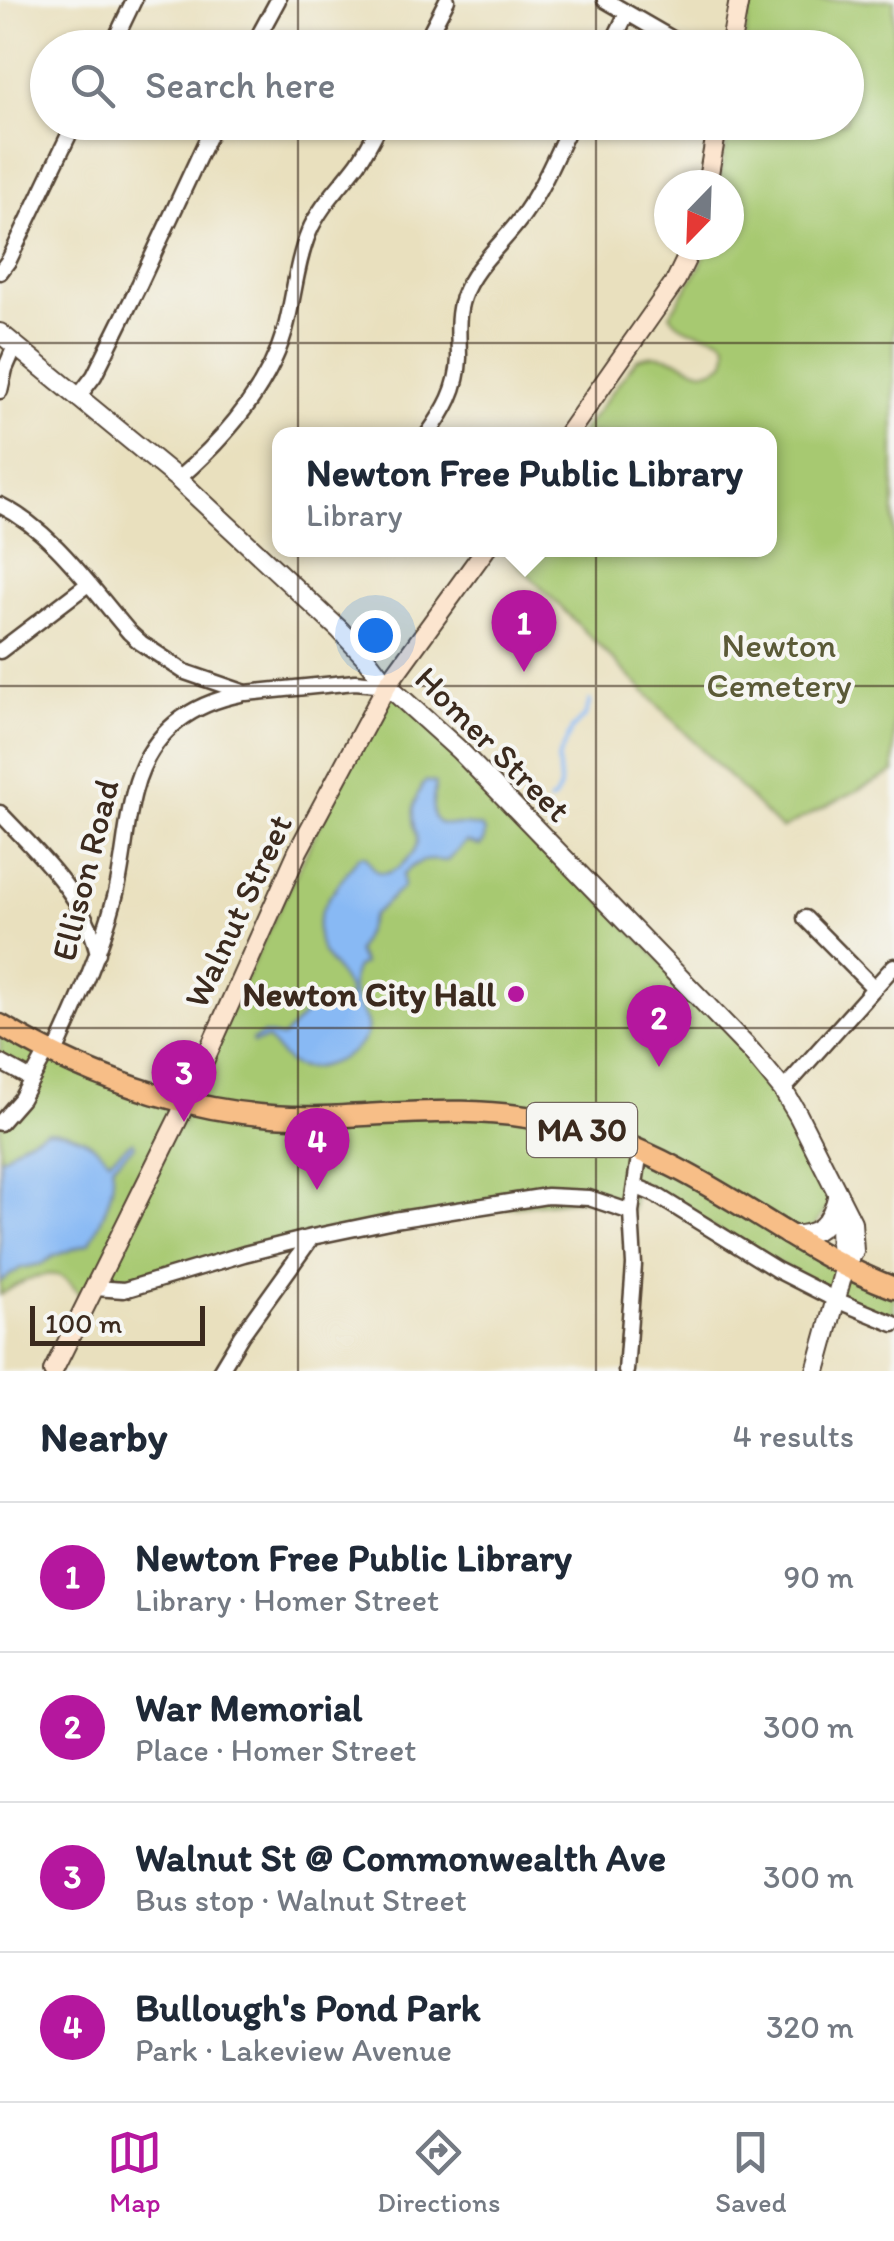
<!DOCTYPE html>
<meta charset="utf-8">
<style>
:root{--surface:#fff;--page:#f6f6f7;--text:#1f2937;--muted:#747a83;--line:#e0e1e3;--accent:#b5179e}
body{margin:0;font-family:Itim,sans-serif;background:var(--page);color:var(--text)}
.compass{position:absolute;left:654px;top:170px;width:90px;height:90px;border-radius:50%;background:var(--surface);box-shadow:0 2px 8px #0004;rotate:203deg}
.scale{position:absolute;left:30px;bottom:25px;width:175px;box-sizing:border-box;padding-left:10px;border:5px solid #3b2a1e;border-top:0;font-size:28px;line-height:35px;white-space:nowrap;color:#3b2a1e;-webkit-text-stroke:8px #f6f6f2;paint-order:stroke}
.you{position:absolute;left:375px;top:635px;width:35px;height:35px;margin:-25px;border:8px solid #fff;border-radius:50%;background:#1a73e8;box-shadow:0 0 0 15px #1a73e833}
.badge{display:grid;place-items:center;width:65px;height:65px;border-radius:50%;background:var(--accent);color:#fff;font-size:32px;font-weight:700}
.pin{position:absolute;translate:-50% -82px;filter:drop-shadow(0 2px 5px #0008)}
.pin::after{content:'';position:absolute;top:52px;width:35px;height:30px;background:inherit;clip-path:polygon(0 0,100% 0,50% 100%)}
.popup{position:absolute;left:272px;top:427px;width:505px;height:130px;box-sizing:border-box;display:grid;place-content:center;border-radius:20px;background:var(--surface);filter:drop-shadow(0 2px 8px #0005);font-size:32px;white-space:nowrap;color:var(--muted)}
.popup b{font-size:38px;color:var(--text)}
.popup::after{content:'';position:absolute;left:50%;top:100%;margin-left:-20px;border:20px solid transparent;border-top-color:var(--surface)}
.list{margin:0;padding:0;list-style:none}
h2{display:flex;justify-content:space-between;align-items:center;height:130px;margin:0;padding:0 40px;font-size:42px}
h2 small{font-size:32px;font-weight:400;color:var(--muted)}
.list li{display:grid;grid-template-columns:65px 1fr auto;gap:30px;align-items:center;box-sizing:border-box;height:150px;padding:0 40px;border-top:2px solid var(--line)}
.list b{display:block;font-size:38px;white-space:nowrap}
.list p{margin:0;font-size:32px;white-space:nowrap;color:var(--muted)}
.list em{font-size:32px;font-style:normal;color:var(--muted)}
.icon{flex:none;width:55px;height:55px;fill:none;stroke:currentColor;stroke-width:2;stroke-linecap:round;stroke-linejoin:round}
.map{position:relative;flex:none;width:894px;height:1371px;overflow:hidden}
.search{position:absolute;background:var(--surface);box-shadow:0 2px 8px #0004;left:30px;right:30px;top:30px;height:110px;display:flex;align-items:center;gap:25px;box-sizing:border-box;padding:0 35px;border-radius:55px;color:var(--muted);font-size:38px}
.sheet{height:730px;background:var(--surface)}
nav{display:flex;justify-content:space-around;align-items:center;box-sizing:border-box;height:140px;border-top:2px solid var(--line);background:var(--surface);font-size:28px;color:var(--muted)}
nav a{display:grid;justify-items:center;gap:5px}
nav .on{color:var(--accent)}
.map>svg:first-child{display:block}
.green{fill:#a7c971;stroke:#717a48;stroke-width:2.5}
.water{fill:#88b9f4;stroke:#627289;stroke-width:2.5}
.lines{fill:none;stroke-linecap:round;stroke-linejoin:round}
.stream{stroke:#88b9f4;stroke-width:4}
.minor-casing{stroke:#554536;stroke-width:19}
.tertiary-casing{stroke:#554536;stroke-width:22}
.secondary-casing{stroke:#554536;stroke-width:22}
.primary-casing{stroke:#554536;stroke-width:25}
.minor{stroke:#fff;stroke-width:14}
.tertiary{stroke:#fff;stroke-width:18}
.secondary{stroke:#fce5cf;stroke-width:18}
.primary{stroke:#f7be87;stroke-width:20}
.grid{fill:none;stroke:#3b2a1e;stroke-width:2.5;stroke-opacity:0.55}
.poi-dot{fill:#b5179e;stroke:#f6f6f2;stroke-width:4}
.labels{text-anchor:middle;stroke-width:8;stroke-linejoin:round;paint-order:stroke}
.shield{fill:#f6f6f2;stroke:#73675e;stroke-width:2.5}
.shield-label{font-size:32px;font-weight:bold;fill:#3b2a1e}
.park-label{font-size:35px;fill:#5b5a37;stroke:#f6f6f2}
.street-label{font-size:35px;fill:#3b2a1e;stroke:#f6f6f2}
.poi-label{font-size:35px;font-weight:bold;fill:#3b2a1e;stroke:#f6f6f2;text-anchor:end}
</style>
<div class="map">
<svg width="894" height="1371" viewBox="0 0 894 1371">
<rect width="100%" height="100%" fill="#f6f6f2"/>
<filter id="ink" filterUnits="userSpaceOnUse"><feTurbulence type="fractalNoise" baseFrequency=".01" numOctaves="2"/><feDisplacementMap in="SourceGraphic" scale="20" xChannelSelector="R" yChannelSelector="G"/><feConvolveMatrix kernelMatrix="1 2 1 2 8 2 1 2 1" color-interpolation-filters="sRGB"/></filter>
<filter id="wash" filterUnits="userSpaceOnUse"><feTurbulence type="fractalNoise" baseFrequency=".0048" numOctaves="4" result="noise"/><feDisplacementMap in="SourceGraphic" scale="40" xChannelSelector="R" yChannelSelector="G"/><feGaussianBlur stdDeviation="2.25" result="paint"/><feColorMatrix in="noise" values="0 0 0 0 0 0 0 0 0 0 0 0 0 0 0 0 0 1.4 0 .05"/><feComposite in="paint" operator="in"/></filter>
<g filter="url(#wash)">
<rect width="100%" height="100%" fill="#e9e0be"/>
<path class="green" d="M751 0H894V772L781 829 504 550H769V434H580L637 359C648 355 659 354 670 358 691 364 702 380 724 363 741 321 687 345 670 314L701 265 707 245H729V185H718L730 123 846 122V48L743 47Z
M387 685 751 1051 838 1194 808 1235 894 1288V1324L878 1318 636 1186 631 1212 589 1198 394 1220 124 1290 95 1288 88 1302C76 1295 75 1284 64 1278 46 1267 16 1285 0 1295V1123L31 1080 0 1062V1025L186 1102Z"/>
<path class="water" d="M426 781 436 783C425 838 442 820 481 827L485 832 484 842 480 846 466 842 447 861C427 859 417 859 403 875V887L373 915 357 951 363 964 356 967C341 997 372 1015 367 1032 362 1054 315 1075 295 1066 283 1061 275 1047 267 1039L253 1043 252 1040 264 1034 282 1038 308 1011 320 1007 337 1010C370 996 324 963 320 946 311 916 329 897 345 875 350 868 354 862 360 856H366C369 861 371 866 375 870 389 882 415 856 417 842 418 835 416 834 414 827 411 812 416 792 426 781Z
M46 1131C72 1131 93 1140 109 1160L133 1141 135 1145 112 1166C118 1187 100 1223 90 1243L54 1256 41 1264 21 1268 0 1282V1159L22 1142Z"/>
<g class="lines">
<path class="stream" d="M549 802 555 798 560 787 558 759 572 729 585 716 590 701"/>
</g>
</g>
<g filter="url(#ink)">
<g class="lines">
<defs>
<path id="minor" d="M605 0 688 48
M111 48 134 0
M252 48 278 0
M422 48 447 0
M610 48 627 13
M0 272 9 260 75 122
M0 391 5 369 15 346
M78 397 94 376 139 285 215 122
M428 434C445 410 458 389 459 358 459 338 456 316 463 297 475 263 507 241 526 211 545 184 557 152 572 122
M178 479C224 439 268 389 285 330 294 298 296 263 309 232 320 206 341 186 358 163 367 150 374 136 381 122
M0 505C54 532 90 587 129 632L141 643 185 672 246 693 355 682 387 685
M0 651 88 584
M0 813C41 856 83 894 98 953
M805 918 874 988
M54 1055C78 1003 100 953 115 897 124 863 125 826 134 792 148 736 186 705 241 694
M0 1062 31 1079
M783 1090 894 966
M0 1123 21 1099 47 1052
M635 1186 656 1195 777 1270 836 1300 894 1324
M95 1288 124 1290 244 1254 312 1237 394 1220 547 1196 589 1198 631 1212
M220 1371 241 1336 312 1237
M626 1371 634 1265 631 1212 640 1150"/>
<path id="tertiary" d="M0 333 178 479 340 630 367 659 387 685 459 750 751 1051 783 1090 798 1115 852 1222 854 1251 845 1266 816 1371
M843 1207C837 1228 838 1246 845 1266
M787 1235C819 1237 831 1224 838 1194"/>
<path id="secondary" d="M730 48 739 0
M707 185 718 122
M568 434 676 280 693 245
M53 1371 180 1115 298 851 387 685 485 550"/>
<path id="primary" d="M0 1025C94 1082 211 1121 323 1117 401 1114 479 1104 556 1123 598 1133 638 1148 676 1168 752 1207 812 1257 894 1288"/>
</defs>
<use href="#minor" class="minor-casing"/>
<use href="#tertiary" class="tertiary-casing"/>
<use href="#secondary" class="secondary-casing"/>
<use href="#primary" class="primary-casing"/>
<use href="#minor" class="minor"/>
<use href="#tertiary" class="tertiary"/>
<use href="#secondary" class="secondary"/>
<use href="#primary" class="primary"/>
</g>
</g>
<path class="grid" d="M298 0V48M596 0V48M298 122V1371M596 122V1371M0 343H894M0 686H894M0 1028H894"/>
<circle class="poi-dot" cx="516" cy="994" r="10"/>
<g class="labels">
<rect class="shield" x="527" y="1103" width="110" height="54" rx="8"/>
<g class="shield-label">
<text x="582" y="1141">MA 30</text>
</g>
<g class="park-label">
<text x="779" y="657">Newton<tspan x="779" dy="40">Cemetery</tspan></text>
</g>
<g class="street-label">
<text transform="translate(493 744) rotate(45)" y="12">Homer Street</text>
<text transform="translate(85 870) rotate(-76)" y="12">Ellison Road</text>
<text transform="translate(238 911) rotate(-65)" y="12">Walnut Street</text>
</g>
<g class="poi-label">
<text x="496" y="1006">Newton City Hall</text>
</g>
</g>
</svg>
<svg class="compass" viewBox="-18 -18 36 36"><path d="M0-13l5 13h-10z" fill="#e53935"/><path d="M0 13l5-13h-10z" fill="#747a83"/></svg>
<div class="scale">100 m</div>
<div class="you"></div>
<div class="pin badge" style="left:524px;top:672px">1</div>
<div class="popup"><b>Newton Free Public Library</b>Library</div>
<div class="pin badge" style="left:659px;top:1067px">2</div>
<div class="pin badge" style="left:184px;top:1122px">3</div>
<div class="pin badge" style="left:317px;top:1190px">4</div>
<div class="search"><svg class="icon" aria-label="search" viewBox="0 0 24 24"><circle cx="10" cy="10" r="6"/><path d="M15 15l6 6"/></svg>Search here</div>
</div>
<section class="sheet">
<h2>Nearby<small>4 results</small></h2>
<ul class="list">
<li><span class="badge">1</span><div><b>Newton Free Public Library</b><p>Library · Homer Street</p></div><em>90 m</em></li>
<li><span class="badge">2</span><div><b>War Memorial</b><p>Place · Homer Street</p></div><em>300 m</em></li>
<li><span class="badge">3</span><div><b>Walnut St @ Commonwealth Ave</b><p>Bus stop · Walnut Street</p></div><em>300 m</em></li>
<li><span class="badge">4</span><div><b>Bullough's Pond Park</b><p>Park · Lakeview Avenue</p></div><em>320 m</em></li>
</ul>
</section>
<nav>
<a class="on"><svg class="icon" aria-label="map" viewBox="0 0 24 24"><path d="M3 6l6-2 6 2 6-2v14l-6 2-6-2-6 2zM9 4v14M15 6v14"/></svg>Map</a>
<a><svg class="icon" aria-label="directions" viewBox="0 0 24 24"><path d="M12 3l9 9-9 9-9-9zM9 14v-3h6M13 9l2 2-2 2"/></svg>Directions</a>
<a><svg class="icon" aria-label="saved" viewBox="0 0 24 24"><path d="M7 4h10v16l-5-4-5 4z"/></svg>Saved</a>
</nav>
